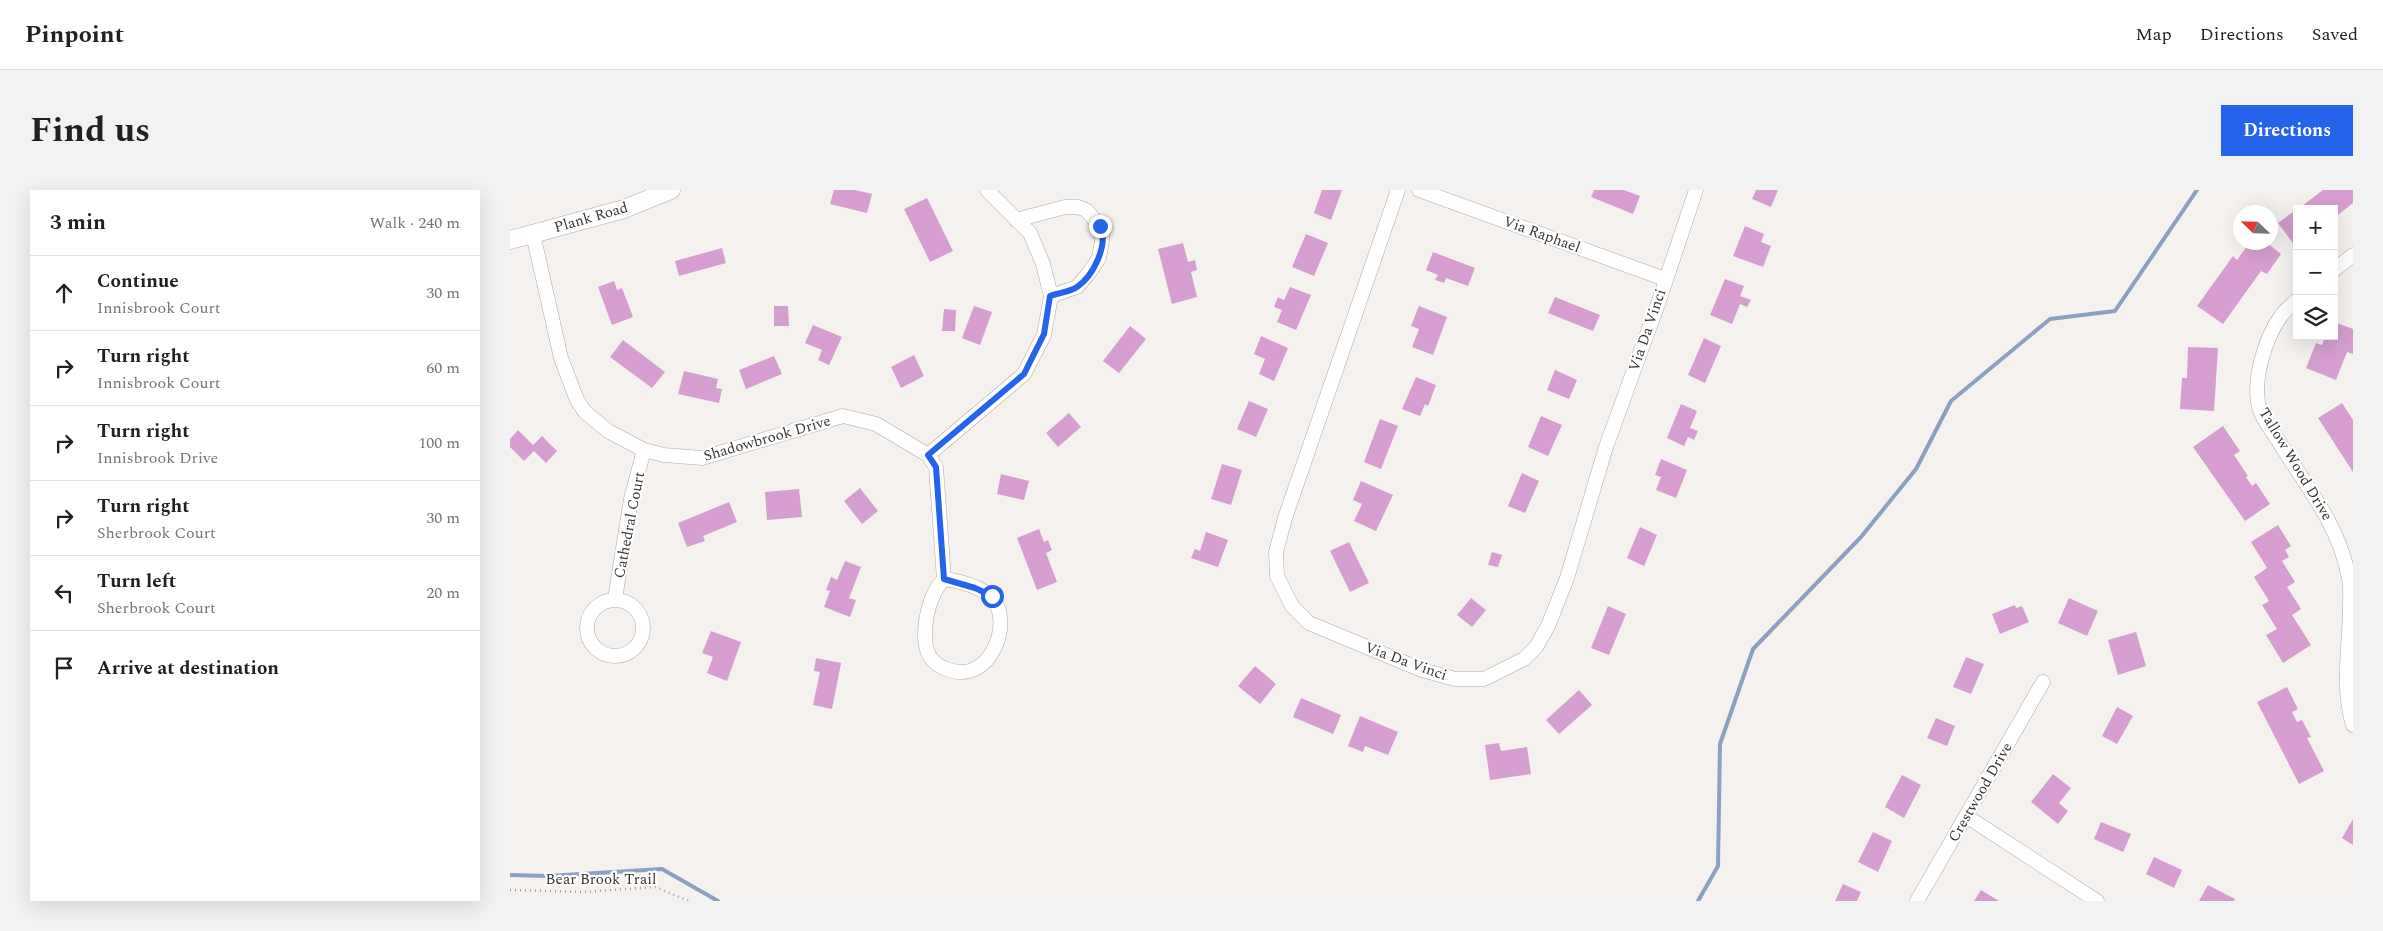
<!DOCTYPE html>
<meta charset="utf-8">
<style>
:root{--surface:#fff;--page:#f2f2f2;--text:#202124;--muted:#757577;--line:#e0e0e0;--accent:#2563eb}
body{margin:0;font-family:Spectral,serif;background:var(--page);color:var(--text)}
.controls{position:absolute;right:15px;top:15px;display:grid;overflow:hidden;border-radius:0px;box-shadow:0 5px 20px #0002}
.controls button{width:45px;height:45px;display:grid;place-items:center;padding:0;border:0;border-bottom:1px solid var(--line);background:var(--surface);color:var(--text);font:25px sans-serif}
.compass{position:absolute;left:1723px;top:15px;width:45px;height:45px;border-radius:50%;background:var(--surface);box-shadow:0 5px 20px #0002;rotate:293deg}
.stop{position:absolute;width:15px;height:15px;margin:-11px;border:4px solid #2563eb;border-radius:50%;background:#fff}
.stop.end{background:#2563eb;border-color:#fff;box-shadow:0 1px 5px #0008}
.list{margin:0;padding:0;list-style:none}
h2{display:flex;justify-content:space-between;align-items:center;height:65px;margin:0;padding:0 20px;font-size:21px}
h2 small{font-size:16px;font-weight:400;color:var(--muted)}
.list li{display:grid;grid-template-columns:32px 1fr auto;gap:15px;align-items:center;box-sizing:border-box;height:75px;padding:0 20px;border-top:1px solid var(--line)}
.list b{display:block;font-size:19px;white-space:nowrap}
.list p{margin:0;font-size:16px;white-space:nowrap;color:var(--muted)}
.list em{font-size:16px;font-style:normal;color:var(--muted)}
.icon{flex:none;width:28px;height:28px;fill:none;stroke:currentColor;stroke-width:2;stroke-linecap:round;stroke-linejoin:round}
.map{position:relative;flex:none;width:1843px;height:711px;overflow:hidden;border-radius:0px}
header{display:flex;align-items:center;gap:30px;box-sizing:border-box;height:70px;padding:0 25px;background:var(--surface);border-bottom:1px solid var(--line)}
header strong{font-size:24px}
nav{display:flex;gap:28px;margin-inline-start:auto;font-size:18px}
.intro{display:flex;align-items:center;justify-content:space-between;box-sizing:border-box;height:120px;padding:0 30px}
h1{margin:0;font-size:35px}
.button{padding:12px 22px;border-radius:0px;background:var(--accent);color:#fff;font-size:18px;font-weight:700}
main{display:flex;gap:30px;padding:0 30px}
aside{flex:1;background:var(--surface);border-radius:0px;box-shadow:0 5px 20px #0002}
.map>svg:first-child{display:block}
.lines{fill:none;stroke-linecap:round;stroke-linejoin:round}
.stream{stroke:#8ca1c2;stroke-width:4}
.building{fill:#d69ed0}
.minor-casing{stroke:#adaaa9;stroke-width:15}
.tertiary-casing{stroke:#adaaa9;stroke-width:19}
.path{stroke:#a19f9d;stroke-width:2.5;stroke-dasharray:1 4;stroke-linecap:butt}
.minor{stroke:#fff;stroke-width:14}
.tertiary{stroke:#fff;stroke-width:18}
.route{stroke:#2563eb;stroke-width:6}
.labels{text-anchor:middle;stroke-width:4.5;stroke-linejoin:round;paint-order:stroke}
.street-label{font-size:15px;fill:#373635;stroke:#fff}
</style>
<header>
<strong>Pinpoint</strong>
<nav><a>Map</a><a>Directions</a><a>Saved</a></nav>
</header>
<div class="intro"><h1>Find us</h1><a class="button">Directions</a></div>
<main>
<aside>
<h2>3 min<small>Walk · 240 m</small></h2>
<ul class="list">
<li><svg class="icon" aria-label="ahead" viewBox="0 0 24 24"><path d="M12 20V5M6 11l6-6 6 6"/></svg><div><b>Continue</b><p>Innisbrook Court</p></div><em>30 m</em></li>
<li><svg class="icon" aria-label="right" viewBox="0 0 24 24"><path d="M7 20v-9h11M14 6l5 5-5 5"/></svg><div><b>Turn right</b><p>Innisbrook Court</p></div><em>60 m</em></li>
<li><svg class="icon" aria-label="right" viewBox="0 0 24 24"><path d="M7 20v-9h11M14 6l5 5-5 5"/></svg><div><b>Turn right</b><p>Innisbrook Drive</p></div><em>100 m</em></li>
<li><svg class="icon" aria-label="right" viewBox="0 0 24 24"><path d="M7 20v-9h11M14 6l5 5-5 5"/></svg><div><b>Turn right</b><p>Sherbrook Court</p></div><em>30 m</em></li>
<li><svg class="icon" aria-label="left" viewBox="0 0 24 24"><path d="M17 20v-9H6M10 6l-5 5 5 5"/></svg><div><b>Turn left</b><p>Sherbrook Court</p></div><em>20 m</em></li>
<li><svg class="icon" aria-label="arrive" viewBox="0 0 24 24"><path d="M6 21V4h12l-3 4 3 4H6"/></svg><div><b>Arrive at destination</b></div></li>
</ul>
</aside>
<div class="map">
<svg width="1843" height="711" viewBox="0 0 1843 711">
<rect width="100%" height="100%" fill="#f4f1ef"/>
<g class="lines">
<path class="stream" d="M0 685 38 686 152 679 208 711
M1188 711 1208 676 1210 554 1243 459 1351 347 1406 279 1441 211 1540 129 1605 121 1687 0"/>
</g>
<path class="building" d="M324 0H345L362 4 357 23 320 14Z
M812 0H832L821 30 804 23Z
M1084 0H1114L1130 6 1123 24 1081 7Z
M1246 0H1268L1261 17 1242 9Z
M1813 0H1843V13L1824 28V19H1788Z
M417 8 443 61 420 72 394 19Z
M1787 19V55L1785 56 1768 33Z
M1235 36 1254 44 1251 52 1261 56 1253 77 1223 66Z
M796 44 818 53 804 86 782 77Z
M1740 52H1756L1771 64 1757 84 1751 81 1713 134 1687 116 1723 66 1727 70Z
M673 53 678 72 685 70 687 80 681 82 687 107 662 114 648 59Z
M212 58 216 73 169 86 165 71Z
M923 62 965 78 958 96 936 88 934 93 925 90 928 85 916 80Z
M1215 89 1234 96 1230 106 1241 110 1237 117 1230 114 1222 134 1200 125Z
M104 91 107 100 112 98 123 127 102 135 88 97Z
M780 97 801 105 786 140 767 132 772 120 764 117 768 107 774 110Z
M1045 107 1090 125 1083 141 1038 123Z
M264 116H278L279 136H264Z
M464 116 482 122 470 155 452 148Z
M909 116 937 127 923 165 902 157 909 139 901 136Z
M434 119 446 120 445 141H432Z
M1824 132 1843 139V164L1837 162 1826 190 1796 178 1806 153 1812 155 1815 146H1824Z
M303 135 332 147 319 175 308 170 312 160 295 153Z
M620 136 636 149 609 183 593 171Z
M751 146 778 158 764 191 749 184 755 169 744 164Z
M1194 148 1211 156 1195 193 1178 185Z
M113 150 155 182 142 198 100 167Z
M1678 157 1708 158 1704 221 1670 219 1672 188H1677Z
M404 165 414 186 391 198 381 177Z
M264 166 272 184 236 199 229 180Z
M1045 180 1067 190 1059 209 1037 200Z
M174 181 208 189 206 198 212 199 209 213 168 204Z
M906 187 926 195 918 216 915 214 910 226 892 219Z
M739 211 758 219 746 247 727 239Z
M1832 213 1843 230V282L1808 228Z
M1171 214 1187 221 1180 238 1188 241 1184 250 1178 247 1174 256 1157 248Z
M559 223 571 237 548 257 536 243Z
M1031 226 1052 235 1038 266 1018 257Z
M870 229 888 236 871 279 854 272Z
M1713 236 1730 261 1724 265 1738 286 1736 287 1742 296 1746 293 1760 314 1735 331 1683 257Z
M8 240 23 255 32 246 47 261 36 273 24 261 14 271 0 257V249Z
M1151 269 1177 280 1166 308 1146 300 1151 287 1145 285Z
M712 274 732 280 721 315 701 309Z
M1012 283 1029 291 1015 323 998 316Z
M491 284 519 291 514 310 487 304Z
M851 291 883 305 866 341 844 331 852 314 843 310Z
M350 298 368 321 352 334 334 311Z
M289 299 292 327 257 330 255 302Z
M219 312 227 332 193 346 195 351 177 357 168 333Z
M1768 335 1781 356 1775 360 1779 367 1772 371 1785 392 1777 397 1791 419 1782 425 1801 455 1773 473 1756 445 1767 439 1752 415 1759 411 1744 387 1757 378 1741 352Z
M1130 337 1147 345 1134 376 1117 368Z
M529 339 534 352 538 350 542 360 536 363 547 392 527 400 507 348Z
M696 342 718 350 708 377 681 368 685 359 690 361Z
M839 352 859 393 840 402 820 361Z
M982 362 992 365 988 377 978 375Z
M335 371 351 377 339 408 346 410 340 427 314 417 320 401 316 400 321 387 327 390Z
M961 408 976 420 962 437 947 425Z
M1559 408 1588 421 1577 446 1548 433Z
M1505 415 1506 418 1512 416 1519 432 1490 444 1482 424Z
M1098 416 1116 424 1099 465 1081 458Z
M201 441 231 452 217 491 197 483 203 467 192 463Z
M1626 442 1636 476 1608 485 1598 450Z
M1456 467 1474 474 1461 504 1443 497Z
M306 468 331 473 322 519 303 515 310 482 304 481Z
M745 476 766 494 750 514 728 496Z
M1777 497 1788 519 1782 522 1787 532 1792 530 1801 547 1797 548 1814 581 1789 594 1747 512Z
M1069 500 1082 515 1049 544 1036 530Z
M791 508 831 525 823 544 783 527Z
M1607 517 1623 526 1607 554 1592 546Z
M850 526 888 542 878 565 855 556 853 562 838 556Z
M1426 528 1445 536 1437 556 1417 548Z
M989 553 991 561 1017 557 1021 584 980 590 975 555Z
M1543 584 1561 598 1549 613 1558 621 1548 634 1521 612Z
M1392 585 1411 595 1394 628 1375 617Z
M1843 629V655L1832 648Z
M1591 632 1621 644 1613 662 1584 649Z
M1363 642 1382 651 1368 682 1348 672Z
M1644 667 1672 680 1664 698 1636 684Z
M1333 694 1351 702 1347 711H1325Z
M1698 695 1725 709 1724 711H1689Z
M1471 700 1489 711H1464Z"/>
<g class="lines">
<defs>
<path id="minor" d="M888 0 775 328 766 362 767 386 782 416 799 433 912 480 945 489H974L1014 469 1026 457 1038 436 1057 388 1096 257 1149 111 1186 0
M909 0 1155 89
M506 30 555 17H568L576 20 592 38V51L589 68 579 83 567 97 541 106
M23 44 51 168 67 210 75 222 98 241 134 260 154 265 192 268 333 226 366 234 418 265 426 277 434 389
M1824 80 1843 65
M1787 110C1782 115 1775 120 1771 126 1755 148 1741 193 1750 220 1753 230 1763 242 1769 252 1796 296 1830 336 1839 389 1841 397 1840 407 1840 415 1840 456 1831 496 1843 535
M418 265 514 184 534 145 541 106 533 74 520 43 477 0
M434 389C449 391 468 396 480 406 505 425 483 500 434 478 419 472 415 460 415 445 415 426 421 402 434 389Z
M105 409 121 309 134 260
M77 438a28 28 0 1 1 56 0a28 28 0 1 1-56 0Z
M1456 626 1587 711
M1407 711 1533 492"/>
<path id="tertiary" d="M0 50 114 19 161 0"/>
</defs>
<use href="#minor" class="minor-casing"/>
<use href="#tertiary" class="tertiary-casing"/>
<path class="path" d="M0 700 73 702 145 697 179 711"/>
<use href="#minor" class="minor"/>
<use href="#tertiary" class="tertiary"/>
</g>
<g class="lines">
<path class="route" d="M482 406 465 398 434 389 426 277 418 265 514 184 534 144 540 106C548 103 560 102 567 97 583 86 599 55 590 36"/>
</g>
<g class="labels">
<g class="street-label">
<text transform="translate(81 27) rotate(-16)" y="5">Plank Road</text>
<text transform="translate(1032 44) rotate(20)" y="5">Via Raphael</text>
<text transform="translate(1137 140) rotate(-71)" y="5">Via Da Vinci</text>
<text transform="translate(257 248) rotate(-16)" y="5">Shadowbrook Drive</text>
<text transform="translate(1786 274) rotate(59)" y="5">Tallow Wood Drive</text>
<text transform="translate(119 335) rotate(-79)" y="5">Cathedral Court</text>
<text transform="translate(896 471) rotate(20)" y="5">Via Da Vinci</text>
<text transform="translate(1470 602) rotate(-60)" y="5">Crestwood Drive</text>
<text x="91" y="694">Bear Brook Trail</text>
</g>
</g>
</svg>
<div class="controls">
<button>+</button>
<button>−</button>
<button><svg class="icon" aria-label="layers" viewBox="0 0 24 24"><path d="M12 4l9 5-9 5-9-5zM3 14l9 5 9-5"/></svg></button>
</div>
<svg class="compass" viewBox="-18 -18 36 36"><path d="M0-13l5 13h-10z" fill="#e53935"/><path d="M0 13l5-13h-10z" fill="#757577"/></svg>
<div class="stop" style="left:482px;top:406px"></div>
<div class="stop end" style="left:590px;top:36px"></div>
</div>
</main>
